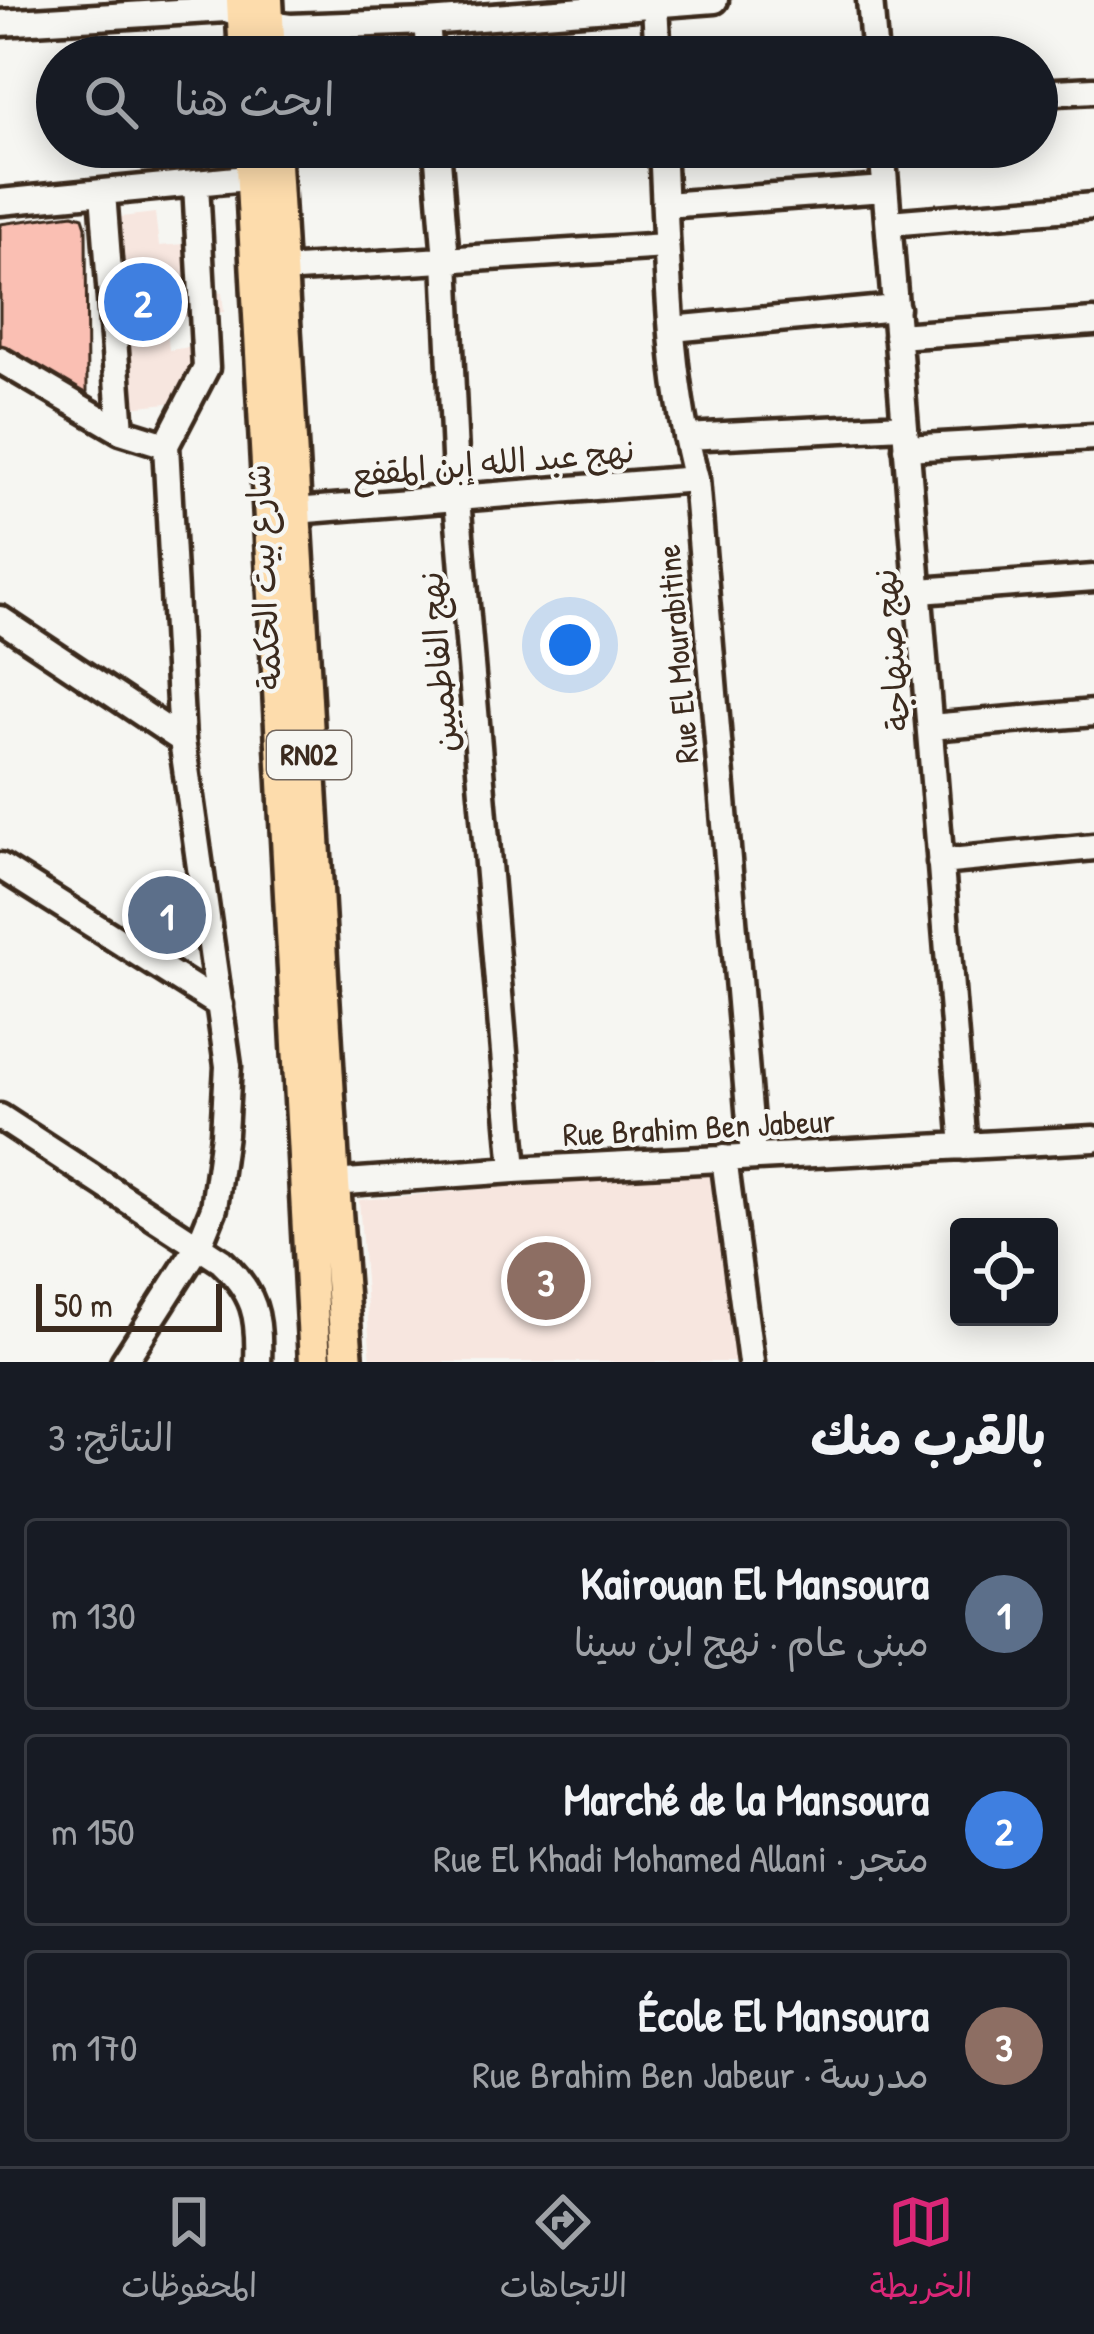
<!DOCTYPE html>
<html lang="ar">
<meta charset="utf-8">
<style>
:root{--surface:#171b24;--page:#20242c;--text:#f1f3f6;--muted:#9ea1a6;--line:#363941;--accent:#db2777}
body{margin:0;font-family:"Patrick Hand","Playpen Sans Arabic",sans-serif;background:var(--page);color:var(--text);direction:rtl}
.controls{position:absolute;right:36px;bottom:36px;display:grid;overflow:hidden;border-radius:12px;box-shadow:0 6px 30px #0003}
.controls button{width:108px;height:108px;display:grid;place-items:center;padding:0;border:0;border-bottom:3px solid var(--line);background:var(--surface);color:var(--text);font:60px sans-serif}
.scale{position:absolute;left:36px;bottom:30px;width:186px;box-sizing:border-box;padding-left:12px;border:6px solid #3b2a1e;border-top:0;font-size:33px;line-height:42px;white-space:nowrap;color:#3b2a1e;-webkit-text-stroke:9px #f6f6f2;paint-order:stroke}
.you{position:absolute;left:570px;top:645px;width:42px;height:42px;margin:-30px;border:9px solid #fff;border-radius:50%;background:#1a73e8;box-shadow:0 0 0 18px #1a73e833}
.badge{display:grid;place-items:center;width:78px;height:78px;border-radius:50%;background:var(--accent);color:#fff;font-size:39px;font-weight:700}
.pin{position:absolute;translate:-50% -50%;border:6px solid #fff;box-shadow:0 3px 12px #0006}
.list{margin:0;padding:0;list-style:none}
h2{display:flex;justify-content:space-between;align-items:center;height:156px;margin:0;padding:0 48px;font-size:51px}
h2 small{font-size:39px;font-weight:400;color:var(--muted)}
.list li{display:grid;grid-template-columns:78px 1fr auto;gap:36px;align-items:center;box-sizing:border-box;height:192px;margin:0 24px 24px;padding:0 24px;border:3px solid var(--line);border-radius:12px}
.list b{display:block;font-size:45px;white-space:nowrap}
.list p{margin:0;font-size:39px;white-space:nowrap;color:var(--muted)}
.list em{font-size:39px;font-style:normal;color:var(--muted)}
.icon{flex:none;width:66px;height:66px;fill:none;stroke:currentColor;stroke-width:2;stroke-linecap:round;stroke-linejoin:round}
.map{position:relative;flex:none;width:1094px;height:1362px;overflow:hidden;direction:ltr}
.search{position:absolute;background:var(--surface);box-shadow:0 6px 30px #0003;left:36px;right:36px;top:36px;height:132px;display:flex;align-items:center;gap:30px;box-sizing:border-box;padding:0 42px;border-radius:66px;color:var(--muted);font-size:45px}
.sheet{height:804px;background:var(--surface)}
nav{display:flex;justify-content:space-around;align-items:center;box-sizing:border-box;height:168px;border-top:3px solid var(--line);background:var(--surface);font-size:33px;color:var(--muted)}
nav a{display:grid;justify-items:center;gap:6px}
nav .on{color:var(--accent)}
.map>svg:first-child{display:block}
.built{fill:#f7e6df}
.building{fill:#fabfb3;stroke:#3b2a1e;stroke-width:3}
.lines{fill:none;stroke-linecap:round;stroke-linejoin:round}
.minor-casing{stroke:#3b2a1e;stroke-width:33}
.major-casing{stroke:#3b2a1e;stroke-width:39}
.minor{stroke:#f6f6f2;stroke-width:24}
.major{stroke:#fddcac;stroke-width:30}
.labels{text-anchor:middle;stroke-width:9;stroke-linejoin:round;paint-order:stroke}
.shield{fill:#f6f6f2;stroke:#73675e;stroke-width:3}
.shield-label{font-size:30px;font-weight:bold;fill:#3b2a1e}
.street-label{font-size:33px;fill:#3b2a1e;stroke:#f6f6f2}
</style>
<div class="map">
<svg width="1094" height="1362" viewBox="0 0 1094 1362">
<rect width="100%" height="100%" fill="#f6f6f2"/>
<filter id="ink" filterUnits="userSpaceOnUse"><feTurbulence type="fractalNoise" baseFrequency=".00833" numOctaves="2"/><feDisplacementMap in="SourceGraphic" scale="24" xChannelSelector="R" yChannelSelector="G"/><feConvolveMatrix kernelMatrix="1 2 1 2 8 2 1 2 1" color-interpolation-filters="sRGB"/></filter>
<g filter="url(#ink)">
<path class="built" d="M155 213 159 246 185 244V271L209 268 211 291 222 293 224 312 183 317 180 293H163L169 350 198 346 201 384 177 387V402L130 407 116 226 121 217Z
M715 1168 736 1362H371L359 1200Z"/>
<path class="building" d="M73 214 83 217 86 226 87 391 78 397 0 352V224Z
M180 897 186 946 165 957 136 940 158 901Z"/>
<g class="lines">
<defs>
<path id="minor" d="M870 0 875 57
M655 6 658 57
M427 22 430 57
M0 23 226 9 269 24 290 27 427 22 715 0
M1037 93 1094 90
M437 147 446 260 457 499 514 1170
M662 147C668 257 667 371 696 479L753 1157
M882 147 964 1147
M103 193 121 431
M0 202 267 176
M665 205 884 189
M889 223 1094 206
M281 270 666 246
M672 329 896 308
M897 336 1094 322
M0 360 121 431 166 445 182 740 228 1066 224 1134 214 1208 199 1245 124 1362
M686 437 903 426
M166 445 206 368 196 184
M906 448 1094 437
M295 511 696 479
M920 591 1094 578
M0 619 182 740
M930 727 1094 713
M940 862 1094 847
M0 866 220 1005
M0 1117 221 1261C255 1293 260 1316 258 1362
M724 1158 751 1362
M318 1184 514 1170 1094 1139"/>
<path id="major" d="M242 0 245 57
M267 0 270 57
M250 147 315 1362
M274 147 334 1184 347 1362"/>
</defs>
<use href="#minor" class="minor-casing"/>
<use href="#major" class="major-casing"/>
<use href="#minor" class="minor"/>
<use href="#major" class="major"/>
</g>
</g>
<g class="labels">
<rect class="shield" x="267" y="731" width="84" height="48" rx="9"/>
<g class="shield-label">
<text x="309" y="765">RN02</text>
</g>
<g class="street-label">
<text transform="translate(493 462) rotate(-5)" y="12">نهج عبد الله إبن المقفع</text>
<text transform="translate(263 577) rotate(-93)" y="12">شارع بيت الحكمة</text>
<text transform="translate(891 650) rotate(-95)" y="12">نهج صنهاجة</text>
<text transform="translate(677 654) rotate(-95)" y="12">Rue El Mourabitine</text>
<text transform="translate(438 662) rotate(-95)" y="12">نهج الفاطميين</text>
<text transform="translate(699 1127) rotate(-3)" y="12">Rue Brahim Ben Jabeur</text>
</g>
</g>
</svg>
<div class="controls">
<button><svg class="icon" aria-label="locate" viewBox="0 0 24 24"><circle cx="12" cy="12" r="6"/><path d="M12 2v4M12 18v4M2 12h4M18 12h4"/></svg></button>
</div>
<div class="scale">50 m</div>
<div class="you"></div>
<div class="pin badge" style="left:167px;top:915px;background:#5c6f8a">1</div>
<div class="pin badge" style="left:143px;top:302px;background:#3f7fe0">2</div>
<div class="pin badge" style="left:546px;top:1281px;background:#8d6e63">3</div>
<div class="search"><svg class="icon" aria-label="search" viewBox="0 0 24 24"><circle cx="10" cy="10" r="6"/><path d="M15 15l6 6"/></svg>ابحث هنا</div>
</div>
<section class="sheet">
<h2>بالقرب منك<small>النتائج: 3</small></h2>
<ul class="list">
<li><span class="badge" style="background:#5c6f8a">1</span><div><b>Kairouan El Mansoura</b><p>مبنى عام · نهج ابن سينا</p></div><em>130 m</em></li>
<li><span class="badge" style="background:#3f7fe0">2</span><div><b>Marché de la Mansoura</b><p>متجر · Rue El Khadi Mohamed Allani</p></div><em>150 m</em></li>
<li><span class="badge" style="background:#8d6e63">3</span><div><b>École El Mansoura</b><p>مدرسة · Rue Brahim Ben Jabeur</p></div><em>170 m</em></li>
</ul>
</section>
<nav>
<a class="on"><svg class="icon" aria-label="map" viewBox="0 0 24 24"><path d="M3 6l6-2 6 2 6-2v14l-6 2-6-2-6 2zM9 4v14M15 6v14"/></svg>الخريطة</a>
<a><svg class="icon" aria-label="directions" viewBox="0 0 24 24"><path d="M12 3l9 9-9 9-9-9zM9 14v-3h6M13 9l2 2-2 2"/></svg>الاتجاهات</a>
<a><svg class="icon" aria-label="saved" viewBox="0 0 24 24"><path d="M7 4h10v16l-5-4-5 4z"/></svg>المحفوظات</a>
</nav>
